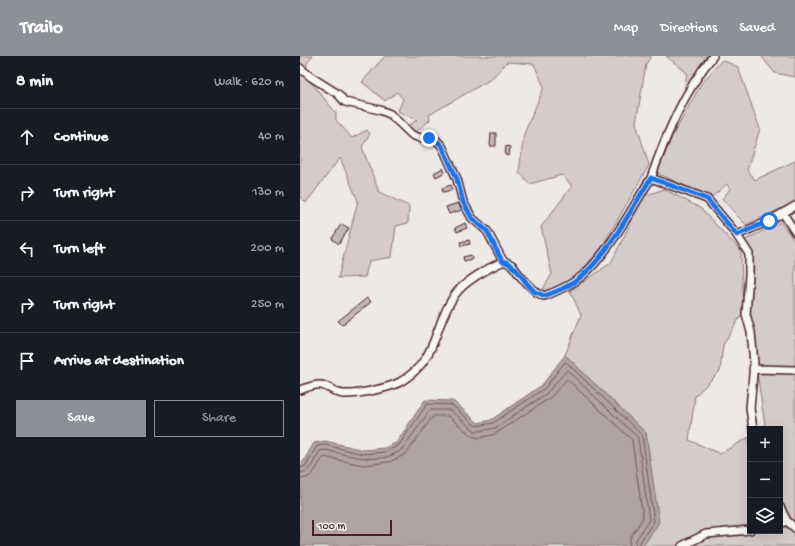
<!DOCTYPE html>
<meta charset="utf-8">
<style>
:root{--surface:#171b24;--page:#242831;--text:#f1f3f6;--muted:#9ea1a6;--line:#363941;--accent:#8c9099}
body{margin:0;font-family:"Gochi Hand",sans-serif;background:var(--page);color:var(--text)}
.controls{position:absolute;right:12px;bottom:12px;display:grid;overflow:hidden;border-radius:0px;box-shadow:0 4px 16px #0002}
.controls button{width:36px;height:36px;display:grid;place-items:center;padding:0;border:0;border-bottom:1px solid var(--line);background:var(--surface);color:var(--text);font:20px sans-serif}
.scale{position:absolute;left:12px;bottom:10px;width:80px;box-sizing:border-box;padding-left:4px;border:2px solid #4a1f2b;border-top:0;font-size:11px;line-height:14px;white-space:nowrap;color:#4a1f2b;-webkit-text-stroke:3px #f6f6f2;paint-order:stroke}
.stop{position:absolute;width:12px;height:12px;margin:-9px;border:3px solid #1a73e8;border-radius:50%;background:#fff}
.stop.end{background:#1a73e8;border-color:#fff;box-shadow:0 1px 4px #0008}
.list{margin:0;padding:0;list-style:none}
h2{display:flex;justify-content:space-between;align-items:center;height:52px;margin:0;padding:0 16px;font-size:17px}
h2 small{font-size:13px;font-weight:400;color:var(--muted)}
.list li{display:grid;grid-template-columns:26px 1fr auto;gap:12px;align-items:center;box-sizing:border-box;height:56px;padding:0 16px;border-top:1px solid var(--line)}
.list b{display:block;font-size:15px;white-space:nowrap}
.list em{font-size:13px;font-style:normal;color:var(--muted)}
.actions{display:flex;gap:8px;padding:12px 16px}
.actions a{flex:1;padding:9px 0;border:1px solid var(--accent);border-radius:0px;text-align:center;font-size:14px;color:var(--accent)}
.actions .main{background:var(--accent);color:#fff}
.icon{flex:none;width:22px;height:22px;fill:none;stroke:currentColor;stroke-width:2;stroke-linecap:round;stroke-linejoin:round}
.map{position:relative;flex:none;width:495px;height:490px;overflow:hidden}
header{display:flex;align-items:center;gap:24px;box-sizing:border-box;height:56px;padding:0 20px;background:var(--accent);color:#fff}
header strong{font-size:19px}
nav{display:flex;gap:22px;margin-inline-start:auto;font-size:14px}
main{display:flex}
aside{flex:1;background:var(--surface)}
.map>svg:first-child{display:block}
.green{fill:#d4cbca;stroke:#8f757a}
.water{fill:#b1a2a3;stroke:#886e73}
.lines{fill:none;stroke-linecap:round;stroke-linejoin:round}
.shore{stroke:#73535b;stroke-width:1}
.building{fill:#c4b7b7;stroke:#4a1f2b}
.minor-casing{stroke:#4a1f2b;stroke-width:10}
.minor{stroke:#f6f6f2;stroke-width:7}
.route{stroke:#1a73e8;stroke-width:5}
</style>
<header>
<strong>Trailo</strong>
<nav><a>Map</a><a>Directions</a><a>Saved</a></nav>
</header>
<main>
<aside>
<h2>8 min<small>Walk · 620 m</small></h2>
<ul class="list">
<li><svg class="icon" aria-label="ahead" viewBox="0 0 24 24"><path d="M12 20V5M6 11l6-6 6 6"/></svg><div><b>Continue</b></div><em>40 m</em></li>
<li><svg class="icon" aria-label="right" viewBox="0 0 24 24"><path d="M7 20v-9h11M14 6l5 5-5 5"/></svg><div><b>Turn right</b></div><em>130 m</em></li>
<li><svg class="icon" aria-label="left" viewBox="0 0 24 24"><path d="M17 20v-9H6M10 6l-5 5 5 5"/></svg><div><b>Turn left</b></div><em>200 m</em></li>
<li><svg class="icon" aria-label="right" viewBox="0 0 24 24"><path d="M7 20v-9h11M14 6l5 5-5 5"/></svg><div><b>Turn right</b></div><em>250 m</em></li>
<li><svg class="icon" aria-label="arrive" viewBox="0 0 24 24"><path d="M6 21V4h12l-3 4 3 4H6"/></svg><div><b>Arrive at destination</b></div></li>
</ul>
<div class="actions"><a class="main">Save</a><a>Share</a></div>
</aside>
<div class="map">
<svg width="495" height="490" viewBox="0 0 495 490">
<rect width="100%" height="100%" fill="#ece9e6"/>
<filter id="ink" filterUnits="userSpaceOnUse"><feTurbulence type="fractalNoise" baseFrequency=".025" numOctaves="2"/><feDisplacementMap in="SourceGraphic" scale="8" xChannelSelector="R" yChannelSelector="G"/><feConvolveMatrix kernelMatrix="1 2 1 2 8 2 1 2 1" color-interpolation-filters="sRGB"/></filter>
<g filter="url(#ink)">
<path class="green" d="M0 0H13L7 7 6 20 36 57V64L52 82 67 74 70 78 62 91 79 136 109 150 108 167 96 170 92 201 69 205 65 221 38 222 58 145 40 102 6 147 0 141Z
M85 0H351L346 8 336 67 349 109 302 191 280 217 249 236 242 235 252 218 241 171 272 130 262 119 230 128 219 116 224 78 244 31 234 8 207 6 191 23 129 59 130 64 114 78 106 71 117 64 98 55 103 43 97 36 85 45 62 26Z
M366 0H409L384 36 387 17Z
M461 0H495V21L475 17Z
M422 4 438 11 460 73 447 114 455 124 495 105V146L446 169 422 143 430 133 427 128 411 142 357 117 373 79 401 28Z
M364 133 400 152 441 195 443 256 423 289 420 315 395 340 389 384 420 398 449 381 450 475H480V462L483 469 495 477V490H343L358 466 346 377 265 299 281 259 270 235 311 207 344 140Z
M481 166 495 186V312L457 311 450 253 454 211 453 202 445 184Z
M457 317H495V466L487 459 480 445V373H460L465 369Z"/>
<path class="water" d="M265 299 346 377 359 466 343 490H0V411L14 387 25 385 64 394 84 392 96 387 125 344 153 345 178 367 191 364 242 329Z"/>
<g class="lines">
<path class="shore" d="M0 412 5 410 17 390 25 389 63 398 85 396 99 389 127 348 152 349 176 370 193 367 245 332 264 307 266 306 342 379 354 465 340 486V490
M0 417C12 416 14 403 20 395L25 394C48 399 84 411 103 392L130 354H150L175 375H180L195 372 247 337 267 314 338 382 349 464 336 484 335 490
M0 423C14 423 16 410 24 401L63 409 89 406 102 400 107 397 133 360H148L172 380 179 382 195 378 251 341 267 323 332 384 343 462 330 482 329 490"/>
</g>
<path class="building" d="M191 77H196V90H190Z
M206 90 210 91 209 100 205 99Z
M143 112 145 116 136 121 134 117Z
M151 129 152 134 143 136 142 132Z
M158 147 162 154 149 158 146 151Z
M165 167 167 172 157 176 155 172Z
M41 168 49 172 39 188 32 183Z
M169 184 170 188 161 190 160 186Z
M171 199 172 203 164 205 163 201Z
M67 242 71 246 42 269 38 265Z"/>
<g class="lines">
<defs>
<path id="minor" d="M413 0C384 35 366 79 351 122L407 143 434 175 449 198V220L446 258 451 276 454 307 450 352 453 373
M0 12 11 21 38 38 45 46 80 54 90 58 112 79 120 82H129L136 84 142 90 157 123 163 146 172 162 187 175 203 205
M483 157 495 176
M437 179 469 165 495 150
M453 313 495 314
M0 334C6 332 14 328 21 329 28 330 35 337 43 338 56 339 89 332 100 326 139 303 132 273 154 240 163 226 188 212 204 205L212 209 221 221 236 236 244 240C258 235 271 229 282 220 309 197 332 152 351 122
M480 451 487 465 495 472
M480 468 487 465
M382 490 406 478 450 474"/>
</defs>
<use href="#minor" class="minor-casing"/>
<use href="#minor" class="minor"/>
</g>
</g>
<g class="lines" filter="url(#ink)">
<path class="route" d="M129 82 136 84 142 90 157 123 163 146 172 162 187 175 202 205C216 207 224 227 235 236 238 237 241 238 244 240 258 235 271 230 282 220 309 197 332 152 351 122L407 143 437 179 469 165"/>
</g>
</svg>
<div class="controls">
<button>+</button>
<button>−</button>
<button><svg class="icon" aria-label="layers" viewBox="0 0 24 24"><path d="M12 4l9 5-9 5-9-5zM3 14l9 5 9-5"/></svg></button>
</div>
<div class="scale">100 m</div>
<div class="stop" style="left:469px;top:165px"></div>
<div class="stop end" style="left:129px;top:82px"></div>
</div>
</main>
